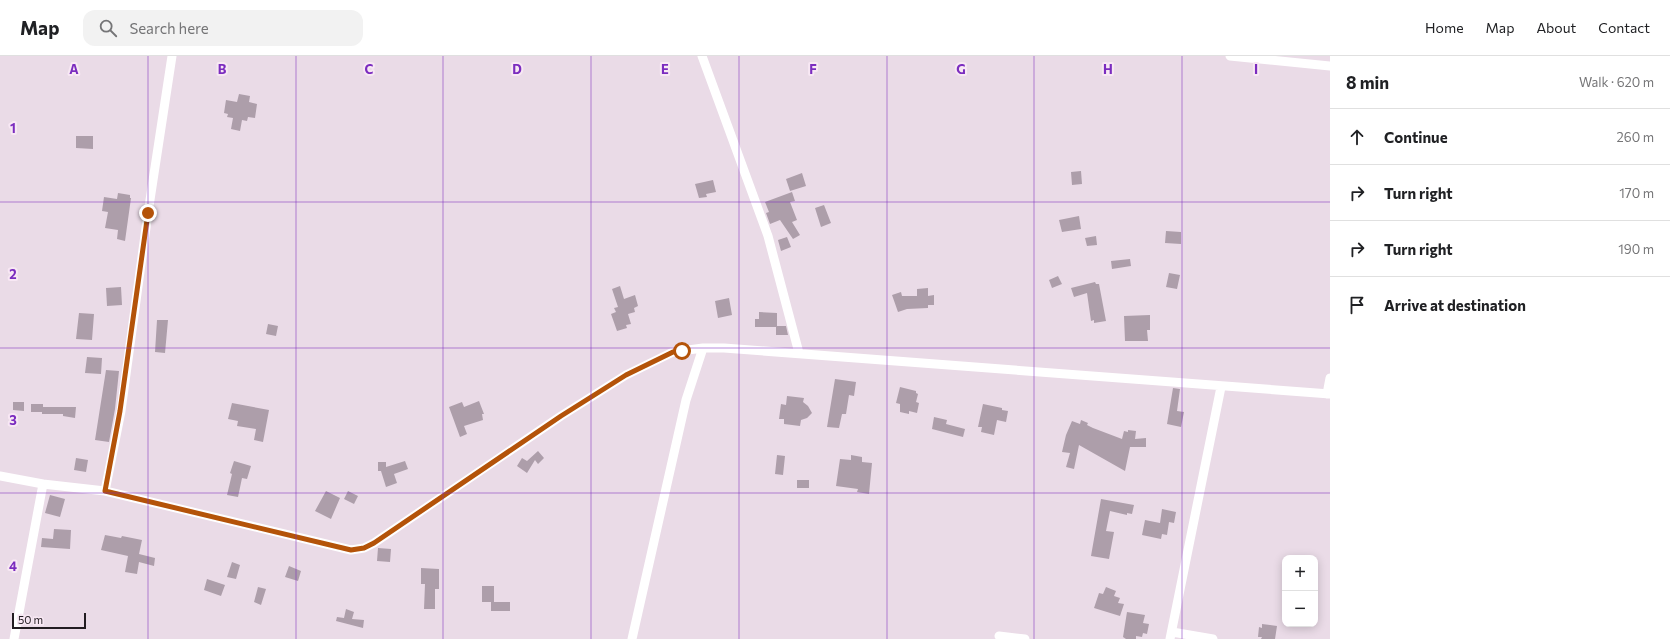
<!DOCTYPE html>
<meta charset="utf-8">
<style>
:root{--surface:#fff;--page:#f2f2f2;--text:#202124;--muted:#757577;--line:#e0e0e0}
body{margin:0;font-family:Commissioner,sans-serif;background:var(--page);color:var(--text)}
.controls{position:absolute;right:12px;bottom:12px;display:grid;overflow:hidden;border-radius:8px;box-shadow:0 2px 10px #0003}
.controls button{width:36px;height:36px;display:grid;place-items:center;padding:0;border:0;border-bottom:1px solid var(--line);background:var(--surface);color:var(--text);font:20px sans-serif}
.scale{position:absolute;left:12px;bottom:10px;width:74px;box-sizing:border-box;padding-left:4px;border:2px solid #221c21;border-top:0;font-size:11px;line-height:14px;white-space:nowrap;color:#221c21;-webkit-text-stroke:3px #f8e8f4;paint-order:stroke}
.stop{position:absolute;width:12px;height:12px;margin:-9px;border:3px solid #b45309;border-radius:50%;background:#fff}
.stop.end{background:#b45309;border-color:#fff;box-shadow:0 1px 4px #0008}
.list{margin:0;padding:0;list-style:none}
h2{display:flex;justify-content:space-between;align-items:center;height:52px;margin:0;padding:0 16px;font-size:17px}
h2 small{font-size:13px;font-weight:400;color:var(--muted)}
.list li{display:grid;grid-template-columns:26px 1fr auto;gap:12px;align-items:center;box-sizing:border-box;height:56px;padding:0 16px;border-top:1px solid var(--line)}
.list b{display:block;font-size:15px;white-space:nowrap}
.list em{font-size:13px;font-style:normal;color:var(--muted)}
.icon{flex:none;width:22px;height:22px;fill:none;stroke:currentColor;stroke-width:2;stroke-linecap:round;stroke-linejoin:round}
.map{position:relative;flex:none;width:1330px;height:583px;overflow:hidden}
header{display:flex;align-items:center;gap:24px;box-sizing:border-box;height:56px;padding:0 20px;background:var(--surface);border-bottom:1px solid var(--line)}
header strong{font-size:19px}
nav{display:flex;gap:22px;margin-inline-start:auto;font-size:14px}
.search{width:280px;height:36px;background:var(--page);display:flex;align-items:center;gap:10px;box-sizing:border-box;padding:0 14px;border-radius:12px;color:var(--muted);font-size:15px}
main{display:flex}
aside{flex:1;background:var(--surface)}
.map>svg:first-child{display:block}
.building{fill:#ad9eaa}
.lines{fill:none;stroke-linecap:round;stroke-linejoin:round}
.minor{stroke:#fff;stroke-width:9}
.route{stroke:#b45309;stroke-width:5}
.grid{fill:none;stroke:#7b2cbf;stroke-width:1;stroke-opacity:0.55}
.grid-label{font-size:13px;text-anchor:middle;font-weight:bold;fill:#7b2cbf;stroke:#f8e8f4;stroke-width:4;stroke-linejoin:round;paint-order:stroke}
</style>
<header>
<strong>Map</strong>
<div class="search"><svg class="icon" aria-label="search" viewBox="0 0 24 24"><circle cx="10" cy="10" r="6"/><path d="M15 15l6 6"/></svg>Search here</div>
<nav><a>Home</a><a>Map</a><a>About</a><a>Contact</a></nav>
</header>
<main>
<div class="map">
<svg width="1330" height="583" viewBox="0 0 1330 583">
<rect width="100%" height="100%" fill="#eadbe7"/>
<path class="building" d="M239 38 250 40 249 46 257 48 255 62 248 61 247 65 242 64 240 75 231 73 233 62 227 61 228 58 224 57 226 44 237 46Z
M76 80H93V93L76 92Z
M1081 115 1082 128 1072 129 1071 116Z
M802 117 806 130 790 135 786 123Z
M713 124 716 136 706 138 707 141 699 142 695 128Z
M792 136 795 145 790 146 797 164 792 166 800 179 793 183 780 164 770 168 766 157 769 156 765 146Z
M118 137 130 139V142H131L125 185 117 183 118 174 105 172 108 156 102 155 104 141 117 143Z
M824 149 831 167 821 171 815 152Z
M1079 160 1081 173 1062 176 1059 164Z
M1166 175 1181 176V188L1165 187Z
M1096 180 1097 189 1087 190 1085 182Z
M787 181 791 191 781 195 778 184Z
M1130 203 1131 210 1112 213 1111 205Z
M1169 217 1180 219 1177 233 1166 231Z
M1058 220 1062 228 1052 232 1049 224Z
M1095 226 1096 228H1099L1106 265 1094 267V264L1091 265 1087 237 1074 241 1071 232Z
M620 230 624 243 635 239 638 250 634 252 635 256 628 258 631 268 626 269 627 272 617 275 611 258 616 256 614 252 618 251 612 233Z
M121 231 122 249 107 250 106 232Z
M928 232V240L934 239V249H928V252L907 253 898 256 892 239 901 236 902 240H917V233Z
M729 242 732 259 718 262 715 245Z
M759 256 777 257V270H786L788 279H776V271H755V263H759Z
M79 257 94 258 92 284 76 283Z
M1150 259V274H1147L1148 285H1125L1124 260Z
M157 264H168L165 297 155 296Z
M268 268 278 270 276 280 266 278Z
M87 301 102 302 101 318 85 317Z
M106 314 119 315 115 353 109 386 95 384Z
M835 323 856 326 854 340 849 339 846 358H842L839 372 827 371Z
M900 331 916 335V337L918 338 916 346 919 347 917 357 909 355V358L900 356V348L896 347Z
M1173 332 1180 333 1177 355 1184 356 1181 371 1167 368Z
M787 340 804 342 803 346 808 350 812 357 807 362 801 364 800 370 784 368V363H779L781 348 786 349Z
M479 345 484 358H482L483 364 464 370 467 378 460 381 449 351 462 346 464 351Z
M13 346H24V355L13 354Z
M232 347 269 354 263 386 254 384 256 373 237 370 238 365 228 363Z
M31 348H43V351H76L75 362 63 360V358H42V356H31Z
M983 348 1002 352V354L1008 355 1006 366 997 364 994 379 981 376 982 371H978Z
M934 361 947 364 946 368 965 373 963 381 932 373Z
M1081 364 1088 367 1087 369 1093 372 1122 383 1124 375 1128 376V374L1136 375 1135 383 1146 382V391H1130L1125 415 1079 389 1074 413 1066 411 1070 397 1062 396 1066 379 1072 365 1080 368Z
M538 395 544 402 538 408 535 404 527 417 517 410 522 402 527 405Z
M777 399 785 400 783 419 775 418Z
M851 399 862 401V406L872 407 869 438 857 436 858 433 836 430 840 403 851 404Z
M76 402 88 404 86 416 74 414Z
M234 405 251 410 247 423 242 422 238 441 227 439 232 418 230 417Z
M405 405 408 413 394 418 397 427 386 431 381 415H378V406H386V411Z
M797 424H809V432H797Z
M326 435 340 442 331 463 315 455Z
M348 435 358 440 354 448 344 443Z
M50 439 65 443 60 461 45 457Z
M1101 443 1134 449 1132 458 1127 457V459L1110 455 1106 475 1114 476 1109 503 1091 500Z
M1162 453 1176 456 1174 467 1169 466 1167 479 1162 478 1161 483 1142 479 1145 464 1160 467Z
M54 473 71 474 70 493 41 491 42 482 53 483Z
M105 479 121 482 122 480 142 484 139 498 155 502 154 510 139 506 137 518 125 516 128 500 101 494Z
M378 492 391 493 390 506 377 505Z
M232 506 240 509 236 523 227 521Z
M289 510 301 515 298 525 285 521Z
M421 512 439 513V533H435V553H424L425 528H421Z
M207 523 225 529 221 540 204 534Z
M482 530H494V546H510V555H491V546H482Z
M258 531 266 533 261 549 254 546Z
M1106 531 1116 535 1114 540 1120 542 1118 547 1124 548 1120 560 1094 552 1099 537 1103 538Z
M346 553 354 556 352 563 364 564 363 572 336 565 337 561 344 562Z
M1127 556 1145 559 1143 567 1149 568 1147 578 1143 577 1142 581 1136 580V583H1126L1123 581Z
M1262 568 1277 570 1275 583H1261L1262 581H1258L1259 571 1262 572Z"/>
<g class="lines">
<path class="minor" d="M702 0 768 180 799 297
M1230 0 1330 10
M1327 338 1330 322
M0 420 43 428 105 435 351 494 364 492 374 487 561 360 626 319 673 296 703 292H724L1330 338
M105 435 121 355 148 157 172 0
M1172 576 1213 583
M999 580 1025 583
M14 583 43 428
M632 583 686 344 703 292
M1170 583 1221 331"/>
</g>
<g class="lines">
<path class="route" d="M148 157 120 355 105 435 351 494 364 492 374 487 561 360 626 319 673 296 682 295"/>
</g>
<path class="grid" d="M148 0V583M296 0V583M443 0V583M591 0V583M739 0V583M887 0V583M1034 0V583M1182 0V583M0 146H1330M0 292H1330M0 437H1330"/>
<g class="grid-label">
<text x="74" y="18">A</text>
<text x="222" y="18">B</text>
<text x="369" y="18">C</text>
<text x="517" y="18">D</text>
<text x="665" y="18">E</text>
<text x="813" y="18">F</text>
<text x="961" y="18">G</text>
<text x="1108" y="18">H</text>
<text x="1256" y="18">I</text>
<text x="13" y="77">1</text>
<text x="13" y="223">2</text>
<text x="13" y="369">3</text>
<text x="13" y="515">4</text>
</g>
</svg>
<div class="controls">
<button>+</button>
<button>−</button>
</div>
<div class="scale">50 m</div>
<div class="stop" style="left:682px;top:295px"></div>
<div class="stop end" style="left:148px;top:157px"></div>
</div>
<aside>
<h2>8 min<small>Walk · 620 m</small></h2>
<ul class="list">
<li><svg class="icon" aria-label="ahead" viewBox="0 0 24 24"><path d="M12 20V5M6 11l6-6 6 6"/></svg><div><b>Continue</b></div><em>260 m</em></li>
<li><svg class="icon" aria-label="right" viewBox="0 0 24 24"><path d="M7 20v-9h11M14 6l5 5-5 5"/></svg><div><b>Turn right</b></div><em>170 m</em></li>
<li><svg class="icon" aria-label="right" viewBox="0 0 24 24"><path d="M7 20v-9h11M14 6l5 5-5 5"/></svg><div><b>Turn right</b></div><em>190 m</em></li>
<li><svg class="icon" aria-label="arrive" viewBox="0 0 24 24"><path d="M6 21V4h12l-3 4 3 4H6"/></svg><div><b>Arrive at destination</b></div></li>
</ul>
</aside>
</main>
